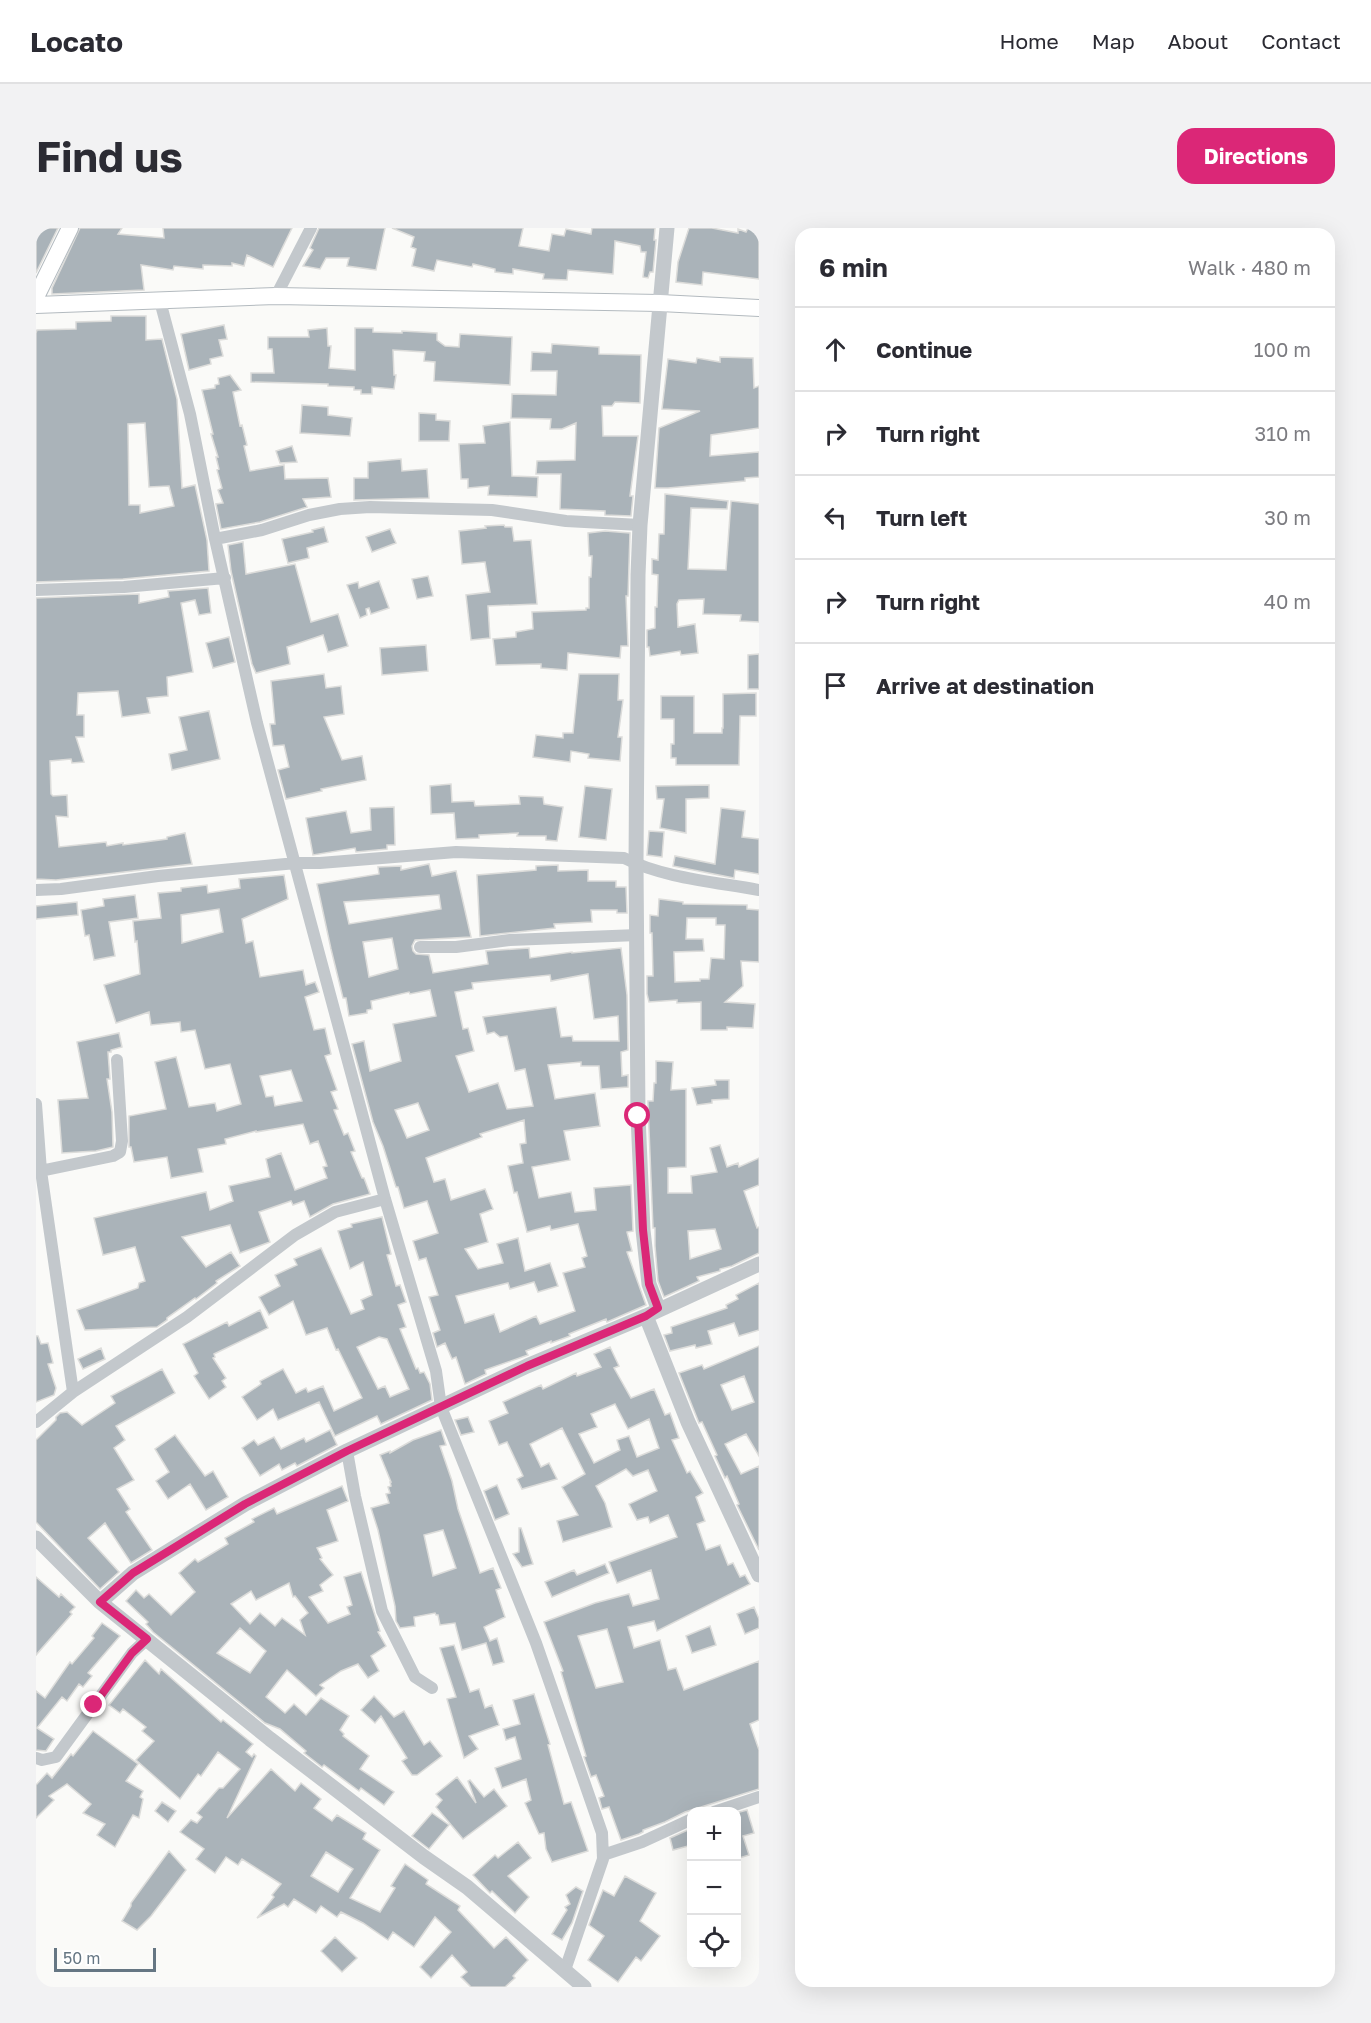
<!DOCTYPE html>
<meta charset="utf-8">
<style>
:root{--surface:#fff;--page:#f2f2f3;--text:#2b2b33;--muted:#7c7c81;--line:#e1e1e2;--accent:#db2777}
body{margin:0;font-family:"Golos Text",sans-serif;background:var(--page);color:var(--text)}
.controls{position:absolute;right:18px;bottom:18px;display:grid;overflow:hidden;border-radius:12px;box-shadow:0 6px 24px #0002}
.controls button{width:54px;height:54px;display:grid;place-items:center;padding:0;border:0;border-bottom:2px solid var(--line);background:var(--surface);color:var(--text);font:30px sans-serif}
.scale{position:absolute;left:18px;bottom:15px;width:102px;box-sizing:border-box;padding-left:6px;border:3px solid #657683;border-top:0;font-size:16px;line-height:21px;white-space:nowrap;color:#657683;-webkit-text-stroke:4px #fff;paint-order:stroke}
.stop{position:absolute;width:18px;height:18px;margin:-14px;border:4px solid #db2777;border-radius:50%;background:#fff}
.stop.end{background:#db2777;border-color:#fff;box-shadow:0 2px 6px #0008}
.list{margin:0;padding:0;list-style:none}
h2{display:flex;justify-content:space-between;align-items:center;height:78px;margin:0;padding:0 24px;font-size:26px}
h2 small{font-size:20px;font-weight:400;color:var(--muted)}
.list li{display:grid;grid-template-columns:39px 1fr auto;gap:18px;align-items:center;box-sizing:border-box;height:84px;padding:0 24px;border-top:2px solid var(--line)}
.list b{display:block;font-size:22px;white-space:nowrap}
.list em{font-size:20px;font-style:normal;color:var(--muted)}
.icon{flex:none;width:33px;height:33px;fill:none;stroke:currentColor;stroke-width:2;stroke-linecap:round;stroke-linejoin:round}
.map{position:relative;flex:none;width:723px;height:1759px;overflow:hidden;border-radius:18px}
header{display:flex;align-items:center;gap:36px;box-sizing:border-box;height:84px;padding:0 30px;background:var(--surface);border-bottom:2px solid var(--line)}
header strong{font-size:28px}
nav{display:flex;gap:33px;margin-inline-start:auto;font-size:21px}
.intro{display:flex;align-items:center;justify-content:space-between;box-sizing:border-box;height:144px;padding:0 36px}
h1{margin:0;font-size:42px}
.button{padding:15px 27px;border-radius:18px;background:var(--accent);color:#fff;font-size:21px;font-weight:700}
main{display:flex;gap:36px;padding:0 36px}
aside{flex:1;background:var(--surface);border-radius:18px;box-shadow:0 6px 24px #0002}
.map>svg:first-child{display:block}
.building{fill:#aab3b9;stroke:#dcdcda;stroke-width:1.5;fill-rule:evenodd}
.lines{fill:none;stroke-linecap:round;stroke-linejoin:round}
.secondary-casing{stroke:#b3babf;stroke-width:18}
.minor{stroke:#c3c8cc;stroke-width:12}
.tertiary{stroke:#c3c8cc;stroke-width:15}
.secondary{stroke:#fff;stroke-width:16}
.route{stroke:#db2777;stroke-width:8}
</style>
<header>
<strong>Locato</strong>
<nav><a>Home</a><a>Map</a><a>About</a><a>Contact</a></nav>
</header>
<div class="intro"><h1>Find us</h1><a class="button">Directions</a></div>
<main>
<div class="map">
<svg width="723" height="1759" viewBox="0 0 723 1759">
<rect width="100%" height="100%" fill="#fafaf8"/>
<path class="building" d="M0 0H22L0 45Z
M44 0H86L82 6 128 10 127 0H256L237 39 211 27 208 38 196 35V38L167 37V41L138 38 137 42 105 37 108 62 16 66V60Z
M283 0H349L340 42 311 38 313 30H290L284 41 267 38 277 22 274 20Z
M356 0H487L483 18 513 23 516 6 528 8 530 1 555 6 556 0H619L618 12H620L617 44H614L612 50 607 49 610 24H605L604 18 579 13 577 46 532 42 531 52 507 51 508 46 477 41V46L459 44V41L437 36 436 39 401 32 398 43 376 38 380 21 375 19 378 9Z
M653 0H676L702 5V1L710 4 712 0H723V51L667 44 666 57 640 54 642 34Z
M75 88H110V112L126 111 141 171 146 260 159 257 171 312 173 343 87 351 0 354V105L1 102 40 101V94L75 93ZM109 195 113 259 133 258 138 278 104 285V277H93L92 196Z
M188 97 191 111 183 112 187 128 174 131 175 136 153 142 145 106Z
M291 100 292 118H295L293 140 319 142V100H337V104L366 105V103L401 105V112L409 118 423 119 424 106 476 109 474 157 398 153 399 134 388 133 389 124 357 122 358 147H360L358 161 336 159V166H325V162H318V159L292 158V156L215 154V145H238L236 121H232V109H273L272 102Z
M516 116 563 119V126L605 127 604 175 579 174 576 178H566L567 208H602L594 268H597L595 288 569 287V283L524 281 525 246H500L501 233 539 232 540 195 526 201H514L515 191 475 190 476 166 520 167 521 143H495L496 124 515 125Z
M684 129 717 130 718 160 723 158V200L675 207 674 228 723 224V249L709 250V253L632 260H619L623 200 664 183 626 181 632 131 660 135 661 130 684 134Z
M194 147 205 162 197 164 204 198 206 197 211 217 208 218 214 243 248 237 249 251 292 250 295 269 267 271 271 279 224 294 185 301 180 276 187 275 182 262 186 260 181 242 183 241 180 229H182L175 206H177L166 162 179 160V157L183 156 182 150Z
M266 177 292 179V187L316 190 314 208 264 205Z
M383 185 400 186V192L414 193 413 213H383Z
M474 194 476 248 502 249 501 269 452 267 453 258 432 260V251H425L423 216 449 215 447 198Z
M256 218 261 234 244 235 240 223Z
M365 231 366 243 391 241 393 270 318 272V250H332V234Z
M629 266 692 273 691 281 655 280 652 341 690 342 695 273 723 276V394L704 393 705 387 667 386 668 371 643 372 641 376 642 399 659 396 662 425 645 427 644 423 614 428 613 419H611V402L619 400V379H621L622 347 616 346V331L622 332 623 306H628Z
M468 297 469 299H476L478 313 495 312 501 376 452 378 454 410 435 412 430 367 454 364 449 334 426 336 423 303 450 300 449 298Z
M288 299 292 314 271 320 273 330 252 335 246 311 277 304 276 302Z
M354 301 360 315 336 324 330 309Z
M569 303 594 305 592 368H590L592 418H585L584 430 532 425 531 442 505 440V436L460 437 457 411 480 409V404L497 401 496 384 550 382V380H553V349H555L556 328H553L552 305Z
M207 314 210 346 259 336 275 394 302 386 312 418 292 424 287 407 251 419 254 436 220 445 216 436 195 343 192 317Z
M392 348 397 368 381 371 376 351Z
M343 353 353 380 335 386 333 380 330 381 331 387 324 390 311 357 322 354 323 360Z
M172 360 175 385 163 387 159 372 145 375 157 444 131 449 132 468 111 470 114 485 86 489 82 463 42 465 41 487H48V509H40L48 534 36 535 35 531 14 533 15 566 17 568 31 567 32 589 20 588 23 619 70 614 71 618 87 615V617L131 611V609L149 605 156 636 20 652 0 651V370L103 366V375L133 369 132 363Z
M193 409 199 434 177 440 170 415Z
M390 417 392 443 346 447 344 420Z
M723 426V461H712V427Z
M288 446 290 460 305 458 308 486 288 489 306 532 326 528 330 552 285 561 286 563 250 571 242 542 253 539 248 517 237 518 234 496H239L235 453Z
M543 446H583L582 472H587L582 509H586L584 533 552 530 553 526 535 523 534 534 497 529 500 507 527 510V505H537Z
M720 465V488H704L703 537H640V530H635V516H638V491H625V468H658V505H686V500H687V466Z
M173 483 184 531 136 542 133 526 151 522 143 489Z
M415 556 416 574 438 573 439 578 484 576 483 568 507 569 508 576 527 579 521 613 510 612V608H481L482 605 443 607V610L420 611 418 585 395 586 394 558Z
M673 557V570L650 571V605L624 600 628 571H621L620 558Z
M549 558 576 561 570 612 543 609Z
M358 579 359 617H351V621L320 624 319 620 277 627 270 590 310 583 315 605 335 602 334 580Z
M685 580 709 583 706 609 723 611V646L699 642 698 650 637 638 639 628 679 636Z
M613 603 628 604 626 629 611 627Z
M393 636 396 648 420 643 435 709 379 712 376 718 377 723 380 726 393 727 397 745 452 736 450 723 493 720 494 730 536 724V725L585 720 591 767 592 822 585 824 586 848 592 847V859L565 861 563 838H545V834L512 837 519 871 559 865 564 898 528 903 534 932 496 939 503 970 535 964 539 984 560 982 558 960 595 957 597 1003 591 1004 596 1023 591 1024 610 1077 571 1094 570 1091 533 1106 534 1108 515 1115V1113L490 1123 492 1127 449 1142 450 1146 429 1156 420 1129 416 1131 409 1115 401 1119 397 1105 404 1102 393 1069 402 1067 390 1030 383 1032 377 1013 402 1005 391 973 368 980 362 959H360L347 918 337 894 316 816 328 813 334 843 365 833 357 796 400 788 394 762 374 766 373 764 335 773 336 781 331 782V785L313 788 310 770H307L295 721 281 656 343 646 342 639 365 638V642ZM403 667 405 681 313 696 308 674ZM356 710 362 741 333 749 327 714ZM552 746 558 791 582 788 583 813H537L536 808 525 809 520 779 447 789 451 806 458 804 464 809 471 808 479 843 489 841 497 878 471 881 462 855 433 864 420 828 438 823 432 800 427 801 419 764 437 761 436 755 514 747 515 753ZM382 875 393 902 371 910 359 882ZM488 892 490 915 484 916 487 935 472 938 478 965 481 964 491 1004 514 998 515 1002 542 996 551 1028 546 1030 549 1039 527 1045 539 1083 504 1096 500 1088 464 1104 458 1086 429 1095 420 1068 472 1055 474 1061 498 1054 502 1064 522 1058 514 1035 489 1043 482 1010 461 1016 467 1035 442 1041 429 1021 452 1014 444 986 457 981 449 961 415 972 409 951 398 954 390 930 446 909 444 906Z
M522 637V643L552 642V653H580V659H590L591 685H581V682H555L556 694 518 696 519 700 444 708 441 647 500 642V638Z
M248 647 252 671 206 691 210 715 217 713 224 749 267 742 270 757 279 754 283 764 269 769 278 802 289 800 295 826 289 828 301 862 295 864 302 881 298 882 308 907 312 905 319 923 315 924 326 950H328L334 966 297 976 274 989 268 973 257 977 255 973 223 984 234 1014 204 1025 194 997 146 1009 170 1039 195 1024 204 1038 180 1053 181 1055 160 1071 159 1070 131 1090V1092L121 1099 49 1102 41 1082 102 1060 103 1055 109 1053 99 1019 67 1027 58 990 170 964 174 982 197 973 193 958 234 949 230 931 245 925 259 962 291 950 287 939 291 938 282 913 274 916 267 896 220 904V903L189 911 190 916 162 921 167 944 135 950 131 929 98 934 95 919H93V888L130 881 119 834 140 829 153 879 179 875 181 883 205 876 194 836 169 841 159 802 145 804 144 794 115 797 113 784 80 795 68 757 104 746 101 713 99 714 97 693 125 690 122 665 145 663V660L171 657 172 665 204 660 203 651ZM183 681 187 704 146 715 145 687ZM255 842 266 873 239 878 237 868 230 869 224 848Z
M99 667 102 690 73 694 79 728 58 732 53 707 49 708 45 682 68 678 67 671Z
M623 671 647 674V676L711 677V681L723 682V734L705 733 707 758 689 774 719 776 717 800 691 799V802H665V774L641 775V772L613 774 611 766V748H617L616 705H614V687L622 688ZM651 690H680V697H689L688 731 675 730 673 751H664V753L639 754 638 724 668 723 667 711H650Z
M41 674 42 687 0 691V678Z
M83 805 86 819 75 822V824H72L74 851H71L76 884 77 919 60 923 26 925 22 872 52 870 41 814Z
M620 833 637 834 635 862 650 861V939L632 940V965H656L655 948 681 944 674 920 684 917 691 939 702 935 703 939 723 930V957L708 963 721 1000 723 999V1025L696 1038 684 1041V1043L661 1049 663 1053 628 1069 622 1053 619 1018V1000H617L612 877V873H617L618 855H620ZM679 1001 685 1021 654 1031 652 1003Z
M679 852H693V871L676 872V875L661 877 656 860 680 857Z
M346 989 355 1026 351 1027 360 1058 364 1057 370 1074 362 1077 370 1099 364 1101 380 1141 382 1140 384 1145 388 1144 394 1156 396 1172 345 1196 341 1188 299 1208 283 1174 242 1192 237 1181 221 1192 206 1169 225 1156 224 1153 247 1141 260 1165 270 1160 272 1164 287 1158 298 1183 326 1170 302 1121 300 1122 291 1100 270 1107 257 1073 233 1087 223 1069 244 1058 239 1047 261 1037 258 1031 285 1020 315 1086 328 1081 325 1072 336 1067 327 1034 314 1041 302 1003 316 999 315 996ZM343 1109 351 1111 373 1161 354 1169 349 1158 342 1161 321 1119Z
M723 1055V1102L703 1108 698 1095 672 1103 676 1116 660 1120 659 1117 634 1123 628 1107 636 1105 635 1099 691 1080 690 1077 702 1071 700 1067Z
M224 1082 232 1100 178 1126 179 1129 177 1130 190 1150 186 1153 190 1159 173 1171 158 1148 162 1145 147 1116 191 1094 193 1098Z
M0 1108H2L5 1116 12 1115 17 1135 12 1136 20 1160 18 1167 0 1174Z
M723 1118V1228L710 1206 689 1216 705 1246 723 1238V1322L701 1277 703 1276 691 1248 689 1250 679 1228 681 1227 666 1194 663 1195 643 1145 666 1137 668 1141ZM708 1148 718 1174 696 1182 685 1157Z
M574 1119 583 1138 578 1140 595 1170 618 1161 629 1187 634 1185 643 1210 636 1212 651 1245 654 1243 667 1265 660 1269 669 1293 661 1296 670 1322 684 1317 692 1337 697 1335 704 1349 709 1347 714 1356 621 1403 618 1393 592 1399 598 1420 624 1412 632 1442 640 1440 648 1462 723 1433V1492L714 1496 723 1522V1561L649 1584 629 1594 607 1602V1604L603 1606 585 1612 573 1579 566 1581 563 1570 568 1568 560 1547 555 1549 548 1529 550 1528 525 1444 527 1443 508 1394 559 1375 593 1366 597 1378 623 1371 615 1342 581 1355 573 1334 641 1309 632 1287 614 1295 612 1289 601 1292 593 1276 621 1263 612 1242 597 1248 590 1241 560 1258 569 1275 576 1299 527 1314 521 1293 542 1287 526 1259 549 1246 526 1200 494 1216 505 1239 513 1235 521 1251 486 1261 481 1251 487 1248 471 1214 463 1217 453 1193 472 1185 467 1174 505 1157 507 1161 540 1145 541 1148 565 1139 558 1126ZM579 1176 592 1201 613 1191 623 1220 601 1229 593 1208 581 1212 584 1222 558 1235 543 1206 561 1199 555 1186ZM571 1401 587 1454 560 1460 542 1408Z
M65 1120 69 1131 47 1141 42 1131Z
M126 1141 139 1165 80 1198 89 1212 78 1220 98 1252 81 1261 94 1281 90 1284 116 1322 95 1335 69 1295 52 1310 83 1344 64 1361 0 1294V1212L20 1192V1189L24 1185 31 1184 46 1197 79 1175 75 1168Z
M432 1189 438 1204 425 1207 419 1192Z
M294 1202 301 1217 261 1238 259 1235 246 1242 243 1236 224 1248 206 1220 218 1212 222 1217 238 1209 245 1221 268 1210 270 1214Z
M405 1202 410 1217 404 1218 416 1253 422 1281 444 1345 457 1340 465 1360 460 1362 469 1389 448 1399 454 1413 461 1410 468 1434 457 1437 450 1415 426 1422 419 1395 404 1397 402 1387H400L399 1385 378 1389 379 1398 364 1400 360 1393 359 1378 342 1302 335 1280 353 1275 350 1266 354 1265 352 1259 355 1258 354 1254H355L344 1227 354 1223V1225L377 1212ZM407 1302 420 1340 397 1348 388 1307Z
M139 1207 169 1248 177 1243 192 1269 170 1282 154 1256 132 1271 120 1253 133 1244 119 1221Z
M461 1257 473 1286 459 1292 448 1263Z
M306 1258 312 1273 291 1282 302 1313 281 1320 286 1330 284 1331 297 1347 284 1357 287 1363 273 1369 292 1395 314 1386 311 1379 316 1377 308 1349 325 1344 344 1403 342 1404 350 1418 335 1428 343 1443 332 1450 322 1436 305 1443 284 1457 288 1460 280 1468 251 1442 230 1469 249 1485 258 1476 270 1487 285 1470 313 1488 304 1502 308 1506 307 1508 333 1528 324 1541 358 1564 348 1577 325 1560 323 1563 288 1537 286 1539 268 1525 270 1523 244 1501 229 1495 117 1404 110 1396 112 1394 90 1373 100 1362 108 1370 113 1366 135 1387 159 1364 143 1345 159 1331 162 1334 192 1316 189 1310 218 1294 216 1291 238 1280 241 1286ZM253 1355 257 1369 259 1368 272 1385 264 1392 269 1407 246 1390 239 1398 224 1385 214 1396 195 1376 215 1363 220 1372ZM204 1400 230 1423 214 1445 181 1425Z
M483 1300H485L497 1336 486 1339 477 1326 483 1324Z
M569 1336 573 1345 516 1369 509 1354 538 1342 541 1347Z
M0 1349 23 1369 25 1366 39 1379 34 1384 36 1386 0 1427Z
M718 1379 723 1391V1400L709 1406 701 1386Z
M66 1395 84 1408 52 1445 56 1448 47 1459 43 1456 31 1473 26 1469 1 1500 18 1511 10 1523 0 1522V1463L9 1470 34 1434 36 1436 58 1410 56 1408Z
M674 1398 680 1417 656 1425 650 1408Z
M418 1417 434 1464 443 1461 449 1480 456 1477 463 1497 433 1508 442 1521 428 1530 411 1471 420 1469 404 1420Z
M109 1432 123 1446 125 1441 185 1494 187 1492 217 1516 210 1524 216 1529 218 1526 220 1528 191 1590 235 1541 259 1563 265 1555 285 1571 278 1580 296 1593 301 1587 330 1605 327 1611 344 1622 314 1670 344 1684 359 1660 355 1658 369 1636 392 1652 390 1656 424 1678 422 1682 458 1720 470 1709 492 1732 477 1748 479 1750 469 1759H435L425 1749 431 1744 416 1727 395 1750 384 1739 415 1704 399 1689 378 1719 357 1704 352 1712 327 1695 305 1684 301 1689 285 1678 280 1685 258 1671 252 1679 248 1676 221 1690 238 1669 236 1667 245 1656 206 1631 202 1637 190 1629 179 1645 160 1631 168 1621 144 1604 155 1592 161 1595 166 1589 161 1585 183 1560H187L204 1541 182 1524 165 1548 162 1546 144 1571 100 1532 118 1513 106 1503 110 1499 87 1481 84 1485 73 1477ZM290 1624 317 1641 302 1664 275 1648Z
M498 1466 514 1516 512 1517 528 1576 535 1574 552 1623 516 1634 510 1621 508 1605 503 1606 489 1575 495 1572 490 1551 466 1560 459 1540 485 1531 479 1509 470 1512 467 1501 484 1496 477 1472Z
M338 1468 358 1489 368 1483 388 1517 394 1513 406 1528 381 1547H376L366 1533 371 1530 345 1488 339 1495 325 1482Z
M57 1503 102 1536 90 1553 107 1563 104 1569 107 1571 103 1590 97 1587 79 1619 61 1607 69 1596 47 1585 55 1576 31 1556 13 1568 18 1572 0 1590V1557L11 1545 16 1550 35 1526 37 1528Z
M421 1549 440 1575 432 1553 434 1552 448 1569 458 1561 471 1578 427 1611 400 1579 406 1572 400 1566Z
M126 1574 140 1583 132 1594 119 1583Z
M711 1582 718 1605 707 1608 713 1627 700 1631V1585Z
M396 1585 413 1597 393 1621 376 1608Z
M654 1601 656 1617 637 1622 634 1610Z
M482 1614 495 1630 472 1648 493 1669 479 1685 456 1663 454 1665 437 1647 459 1627 462 1630Z
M133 1623 150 1642 115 1688 101 1702 86 1693 95 1678V1675Z
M589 1648 620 1665 604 1693 624 1708 605 1733 600 1729 582 1754 552 1732 568 1708 553 1697 567 1662 578 1668Z
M540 1659 547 1663 536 1695 526 1712 516 1706 531 1682 529 1679 534 1676 530 1667Z
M299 1709 321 1730 306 1744 285 1723Z"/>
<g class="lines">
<defs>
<path id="secondary" d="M0 69 34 0
M0 77 240 68 624 75 723 80"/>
</defs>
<use href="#secondary" class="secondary-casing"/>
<path class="minor" d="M240 68 275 0
M124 73 154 186 179 311 221 495 349 971 400 1143 405 1179 500 1415 566 1605 567 1631 529 1742
M179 311 226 302 273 287 304 281 334 279 456 282 530 293 604 297
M0 362 88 359 189 350
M0 662 25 661 122 648 260 635H284L420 624 588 630C627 650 680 654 723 662
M384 719H420L474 712 602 707
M0 876 5 943 37 1164
M0 944 77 928 84 924 86 913 81 832
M0 1194 37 1164 151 1089 259 1007 299 984 349 971
M311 1223 319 1268 346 1383 379 1449 396 1460
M0 1530 6 1532 20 1529 96 1425 111 1411
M678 1584 723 1569
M567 1627 606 1614 656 1591"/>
<path class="tertiary" d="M622 1080 613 1056 607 1002 602 888 600 636 602 347 604 297 631 0
M610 1088 652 1194 723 1347
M0 1310 64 1374 234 1511 388 1629 431 1659 548 1759
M64 1374 97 1345 209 1276 311 1223 491 1138 610 1088 723 1036"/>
<use href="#secondary" class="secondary"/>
</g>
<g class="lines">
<path class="route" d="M58 1477 96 1425 111 1411 64 1374 97 1345 209 1276 311 1223 491 1138 610 1088 622 1080 613 1056 607 1002 602 888"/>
</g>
</svg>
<div class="controls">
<button>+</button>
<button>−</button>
<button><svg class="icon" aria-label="locate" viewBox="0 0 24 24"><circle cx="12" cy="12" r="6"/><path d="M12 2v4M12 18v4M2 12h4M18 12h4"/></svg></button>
</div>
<div class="scale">50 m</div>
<div class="stop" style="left:602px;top:888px"></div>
<div class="stop end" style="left:58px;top:1477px"></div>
</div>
<aside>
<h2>6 min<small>Walk · 480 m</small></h2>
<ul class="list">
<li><svg class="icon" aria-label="ahead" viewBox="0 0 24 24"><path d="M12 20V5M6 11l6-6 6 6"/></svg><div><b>Continue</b></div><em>100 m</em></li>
<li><svg class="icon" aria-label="right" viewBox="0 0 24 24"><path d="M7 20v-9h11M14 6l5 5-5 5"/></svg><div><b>Turn right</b></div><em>310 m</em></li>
<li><svg class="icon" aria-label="left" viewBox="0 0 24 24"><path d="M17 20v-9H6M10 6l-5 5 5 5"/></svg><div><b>Turn left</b></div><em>30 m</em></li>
<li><svg class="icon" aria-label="right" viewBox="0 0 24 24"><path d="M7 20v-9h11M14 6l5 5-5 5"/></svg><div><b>Turn right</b></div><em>40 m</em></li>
<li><svg class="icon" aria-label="arrive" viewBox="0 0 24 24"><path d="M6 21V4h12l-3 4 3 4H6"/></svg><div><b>Arrive at destination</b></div></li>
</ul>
</aside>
</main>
